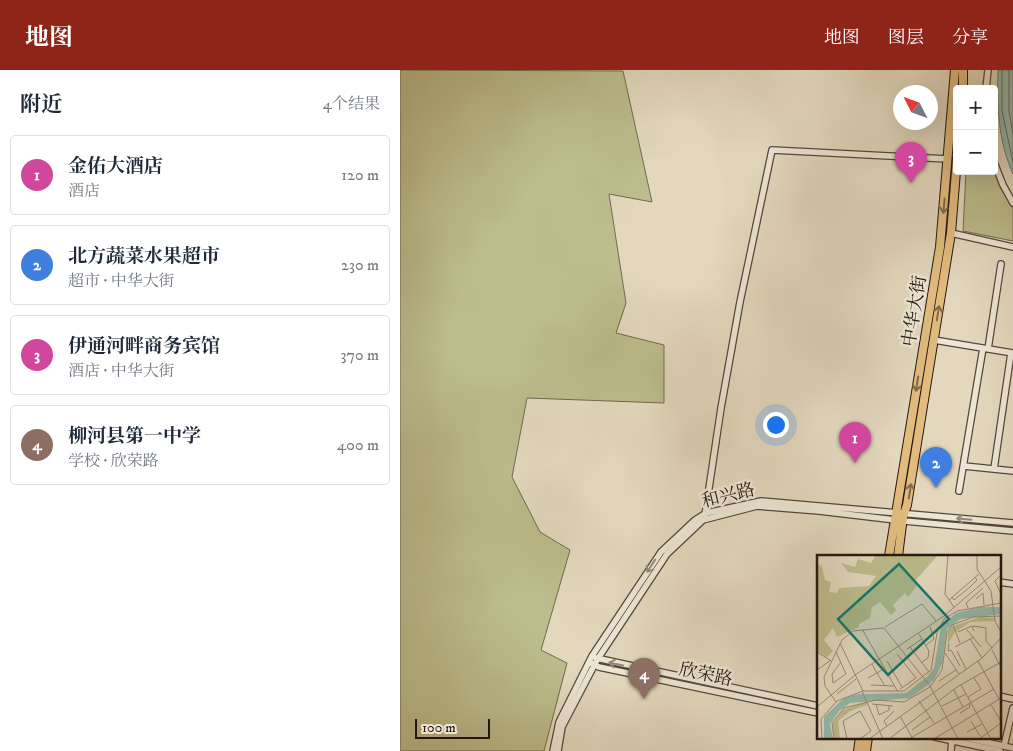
<!DOCTYPE html>
<html lang="zh">
<meta charset="utf-8">
<style>
:root{--surface:#fff;--page:#f6f6f7;--text:#1f2937;--muted:#747a83;--line:#e0e1e3;--accent:#8f2418}
body{margin:0;font-family:"IM FELL DW Pica","Noto Serif SC",serif;background:var(--page);color:var(--text)}
.controls{position:absolute;right:15px;top:15px;display:grid;overflow:hidden;border-radius:5px;box-shadow:0 5px 20px #0002}
.controls button{width:45px;height:45px;display:grid;place-items:center;padding:0;border:0;border-bottom:1px solid var(--line);background:var(--surface);color:var(--text);font:25px sans-serif}
.compass{position:absolute;left:493px;top:15px;width:45px;height:45px;border-radius:50%;background:var(--surface);box-shadow:0 5px 20px #0002;rotate:312deg}
.scale{position:absolute;left:15px;bottom:12px;width:75px;box-sizing:border-box;padding-left:5px;border:2px solid #231710;border-top:0;font-size:14px;line-height:18px;white-space:nowrap;color:#231710;-webkit-text-stroke:4px #ede6d5;paint-order:stroke}
.you{position:absolute;left:375px;top:354px;width:18px;height:18px;margin:-12px;border:4px solid #fff;border-radius:50%;background:#1a73e8;box-shadow:0 0 0 8px #1a73e833}
.badge{display:grid;place-items:center;width:32px;height:32px;border-radius:50%;background:var(--accent);color:#fff;font-size:16px;font-weight:700}
.pin{position:absolute;translate:-50% -41px;filter:drop-shadow(0 1px 2px #0008)}
.pin::after{content:'';position:absolute;top:26px;width:18px;height:15px;background:inherit;clip-path:polygon(0 0,100% 0,50% 100%)}
.list{margin:0;padding:0;list-style:none}
h2{display:flex;justify-content:space-between;align-items:center;height:65px;margin:0;padding:0 20px;font-size:21px}
h2 small{font-size:16px;font-weight:400;color:var(--muted)}
.list li{display:grid;grid-template-columns:32px 1fr auto;gap:15px;align-items:center;box-sizing:border-box;height:80px;margin:0 10px 10px;padding:0 10px;border:1px solid var(--line);border-radius:5px}
.list b{display:block;font-size:19px;white-space:nowrap}
.list p{margin:0;font-size:16px;white-space:nowrap;color:var(--muted)}
.list em{font-size:16px;font-style:normal;color:var(--muted)}
.map{position:relative;flex:none;width:613px;height:681px;overflow:hidden}
header{display:flex;align-items:center;gap:30px;box-sizing:border-box;height:70px;padding:0 25px;background:var(--accent);color:#fff}
header strong{font-size:24px}
nav{display:flex;gap:28px;margin-inline-start:auto;font-size:18px}
main{display:flex}
aside{flex:1;background:var(--surface)}
.map>svg:first-child{display:block}
.green{fill:#bcbc8c;stroke:#706a4e}
.water{fill:#96baad;stroke:#68796e}
.lines{fill:none;stroke-linecap:round;stroke-linejoin:round}
.shore{stroke:#5c685e;stroke-width:1}
.minor-casing{stroke:#53473c;stroke-width:8}
.major-casing{stroke:#231710;stroke-width:10}
.minor{stroke:#ede6d5;stroke-width:5.5}
.major{stroke:#e2bc7f;stroke-width:8}
.oneway{stroke:#826a48}
.oneway2{stroke:#92897c}
.labels{text-anchor:middle;stroke-width:5;stroke-linejoin:round;paint-order:stroke}
.street-label{font-size:18px;fill:#231710;stroke:#ede6d5}
.inset-road{fill:none;stroke:#968b78;stroke-width:1}
.view{fill:#0f766e;fill-opacity:0.15;stroke:#0f766e;stroke-width:2.5}
.inset-edge{fill:none;stroke:#231710;stroke-width:2.5}
</style>
<header>
<strong>地图</strong>
<nav><a>地图</a><a>图层</a><a>分享</a></nav>
</header>
<main>
<aside>
<h2>附近<small>4个结果</small></h2>
<ul class="list">
<li><span class="badge" style="background:#d1479c">1</span><div><b>金佑大酒店</b><p>酒店</p></div><em>120 m</em></li>
<li><span class="badge" style="background:#3f7fe0">2</span><div><b>北方蔬菜水果超市</b><p>超市 · 中华大街</p></div><em>230 m</em></li>
<li><span class="badge" style="background:#d1479c">3</span><div><b>伊通河畔商务宾馆</b><p>酒店 · 中华大街</p></div><em>370 m</em></li>
<li><span class="badge" style="background:#8d6e63">4</span><div><b>柳河县第一中学</b><p>学校 · 欣荣路</p></div><em>400 m</em></li>
</ul>
</aside>
<div class="map">
<svg width="613" height="681" viewBox="0 0 613 681">
<rect width="100%" height="100%" fill="#e3d8be"/>
<filter id="stains"><feTurbulence type="fractalNoise" baseFrequency=".004" numOctaves="4"/><feColorMatrix values="0 0 0 0 .2 0 0 0 0 .09 0 0 0 0 .02 0 0 0 .5 -.17"/></filter>
<radialGradient id="worn" r=".72"><stop offset=".6" stop-color="#630" stop-opacity="0"/><stop offset="1" stop-color="#630" stop-opacity=".3"/></radialGradient>
<path class="green" d="M0 0 223 1 252 132 209 124 226 233 216 263 264 275V333L127 328 112 407 140 462 170 480 141 580 167 593 144 681H0Z
M566 101H593L613 138V171L563 161Z"/>
<path class="water" d="M598 0H613V104C598 71 597 35 598 0Z"/>
<g class="lines">
<path class="shore" d="M602 0V41L613 92
M609 0V41L613 64"/>
<defs>
<path id="minor" d="M586 19 588 0
M594 92 603 115 613 133
M551 163 613 177
M534 270 613 283
M588 279 601 194
M564 396 613 401
M594 399 611 283
M559 421 583 278
M305 445 321 338 340 232 372 80 548 89
M599 512 613 514
M196 588 418 636
M191 593 199 597 418 643
M599 626 613 629
M535 667 600 681
M563 667 613 678
M604 676 613 638
M153 681 159 652 192 586 261 482 295 450 306 443 361 431 613 453
M158 681 162 657 197 590 267 484 303 450 357 436 419 441 504 451 613 461
M551 681 552 671"/>
<path id="major" d="M563 19V0
M489 486 540 177 555 0
M498 486 503 447 507 435 551 163 557 89
M458 681 460 667
M466 681 468 667"/>
</defs>
<use href="#minor" class="minor-casing"/>
<use href="#major" class="major-casing"/>
<use href="#minor" class="minor"/>
<use href="#major" class="major"/>
</g>
<defs><path id="oneway-shaft" d="M-6 0H5M1.5-3L5.5 0L1.5 3" fill="none" stroke-width="1.6" stroke-linecap="round" stroke-linejoin="round" transform="scale(1.25)"/></defs>
<g class="oneway">
<use href="#oneway-shaft" transform="translate(544 136) rotate(95)"/>
<use href="#oneway-shaft" transform="translate(538 243) rotate(-81)"/>
<use href="#oneway-shaft" transform="translate(517 314) rotate(99)"/>
<use href="#oneway-shaft" transform="translate(510 421) rotate(-81)"/>
</g>
<g class="oneway2">
<use href="#oneway-shaft" transform="translate(564 449) rotate(-175)"/>
<use href="#oneway-shaft" transform="translate(251 496) rotate(123)"/>
<use href="#oneway-shaft" transform="translate(216 594) rotate(-168)"/>
</g>
<g class="labels">
<g class="street-label">
<text transform="translate(514 241) rotate(-81)" y="6">中华大街</text>
<text transform="translate(328 425) rotate(-14)" y="6">和兴路</text>
<text transform="translate(306 604) rotate(12)" y="6">欣荣路</text>
</g>
</g>
<g transform="translate(417 485)">
<rect width="184" height="184" fill="#e3d8be"/>
<path d="M59 0H121L99 25 101 29 91 42 88 38 76 50 79 55 74 60 63 47 55 52 53 63 42 69V72L20 82 16 73 7 85 16 96 10 102 0 96V8L5 12 8 25 14 27 12 37 20 38 22 33 52 31 59 21 31 17 24 8 38 12 41 4 54 8ZM163 62 177 63V66L153 67 138 77 132 87 131 100V77L134 72ZM49 147 50 150 33 156 21 166 23 184H18L15 170 26 155Z" fill="#bcbc8c"/>
<path d="M163 52H184V59L143 64 130 74 125 109 117 125 93 143 33 148 22 156 13 169 16 184H7V162L27 143 42 139 89 138 111 121 117 113 124 71 139 58Z" fill="#96baad"/>
<path class="inset-road" d="M131 0 128 39 137 52M160 0V14L174 36 178 66 184 77M184 20 178 26 184 39M135 42 137 45 153 32 160 25 158 22M159 44 166 38 167 50M132 45 162 19M151 53 149 48 166 33M136 70 143 88M156 71 169 73V86L175 93M68 72 105 49 119 66M45 74 81 137M150 75 164 92M141 77 155 71 157 76M102 79 112 96 111 103 104 108M153 84 165 103M23 88 46 136M132 89 131 96 134 95 143 111M109 90 117 84 113 72M93 92 112 117M138 92 157 82M90 94 105 84M175 95 184 112M19 96V97L29 119 16 128 15 119 24 107M140 96 149 114M0 97 13 105M128 98 142 119M80 99 99 123 83 134M70 106 85 132M161 106 182 144M67 114 60 118 68 131M0 115 14 105M51 123 60 118 55 109M122 126 139 115M54 130 77 131M144 130 174 184M137 135 146 152M45 136 66 184M20 139 39 124M151 142 164 134 157 123M102 146 117 168M19 147 8 131 7 122 25 85 36 76 67 73 113 131 141 184M55 149 76 151M59 149 62 160 72 155V150M174 150 184 166M125 151 149 139M0 152 38 120 127 61 184 12M143 158 153 152 152 148M83 161 96 184M154 166 163 181M70 171 67 166 77 156M95 175 113 162M150 177 165 169M5 184 4 164 20 146 46 136H87L114 115 120 78 127 64 140 56 184 48M17 184 15 168 27 153 59 145 87 147 113 132 125 115 130 77 135 70 156 62 184 61M30 184 26 166 43 156 54 176 43 184M52 184 165 103 184 83M72 184 140 132 184 107M92 184 177 134M117 184 184 143M162 184 184 168"/>
<path class="view" d="M82 9 132 64 71 120 21 64Z"/>
<rect width="184" height="184" class="inset-edge"/>
</g>
<rect width="100%" height="100%" filter="url(#stains)"/>
<rect width="100%" height="100%" fill="url(#worn)"/>
</svg>
<div class="controls">
<button>+</button>
<button>−</button>
</div>
<svg class="compass" viewBox="-18 -18 36 36"><path d="M0-13l5 13h-10z" fill="#e53935"/><path d="M0 13l5-13h-10z" fill="#747a83"/></svg>
<div class="scale">100 m</div>
<div class="you"></div>
<div class="pin badge" style="left:455px;top:393px;background:#d1479c">1</div>
<div class="pin badge" style="left:536px;top:418px;background:#3f7fe0">2</div>
<div class="pin badge" style="left:511px;top:113px;background:#d1479c">3</div>
<div class="pin badge" style="left:244px;top:629px;background:#8d6e63">4</div>
</div>
</main>
